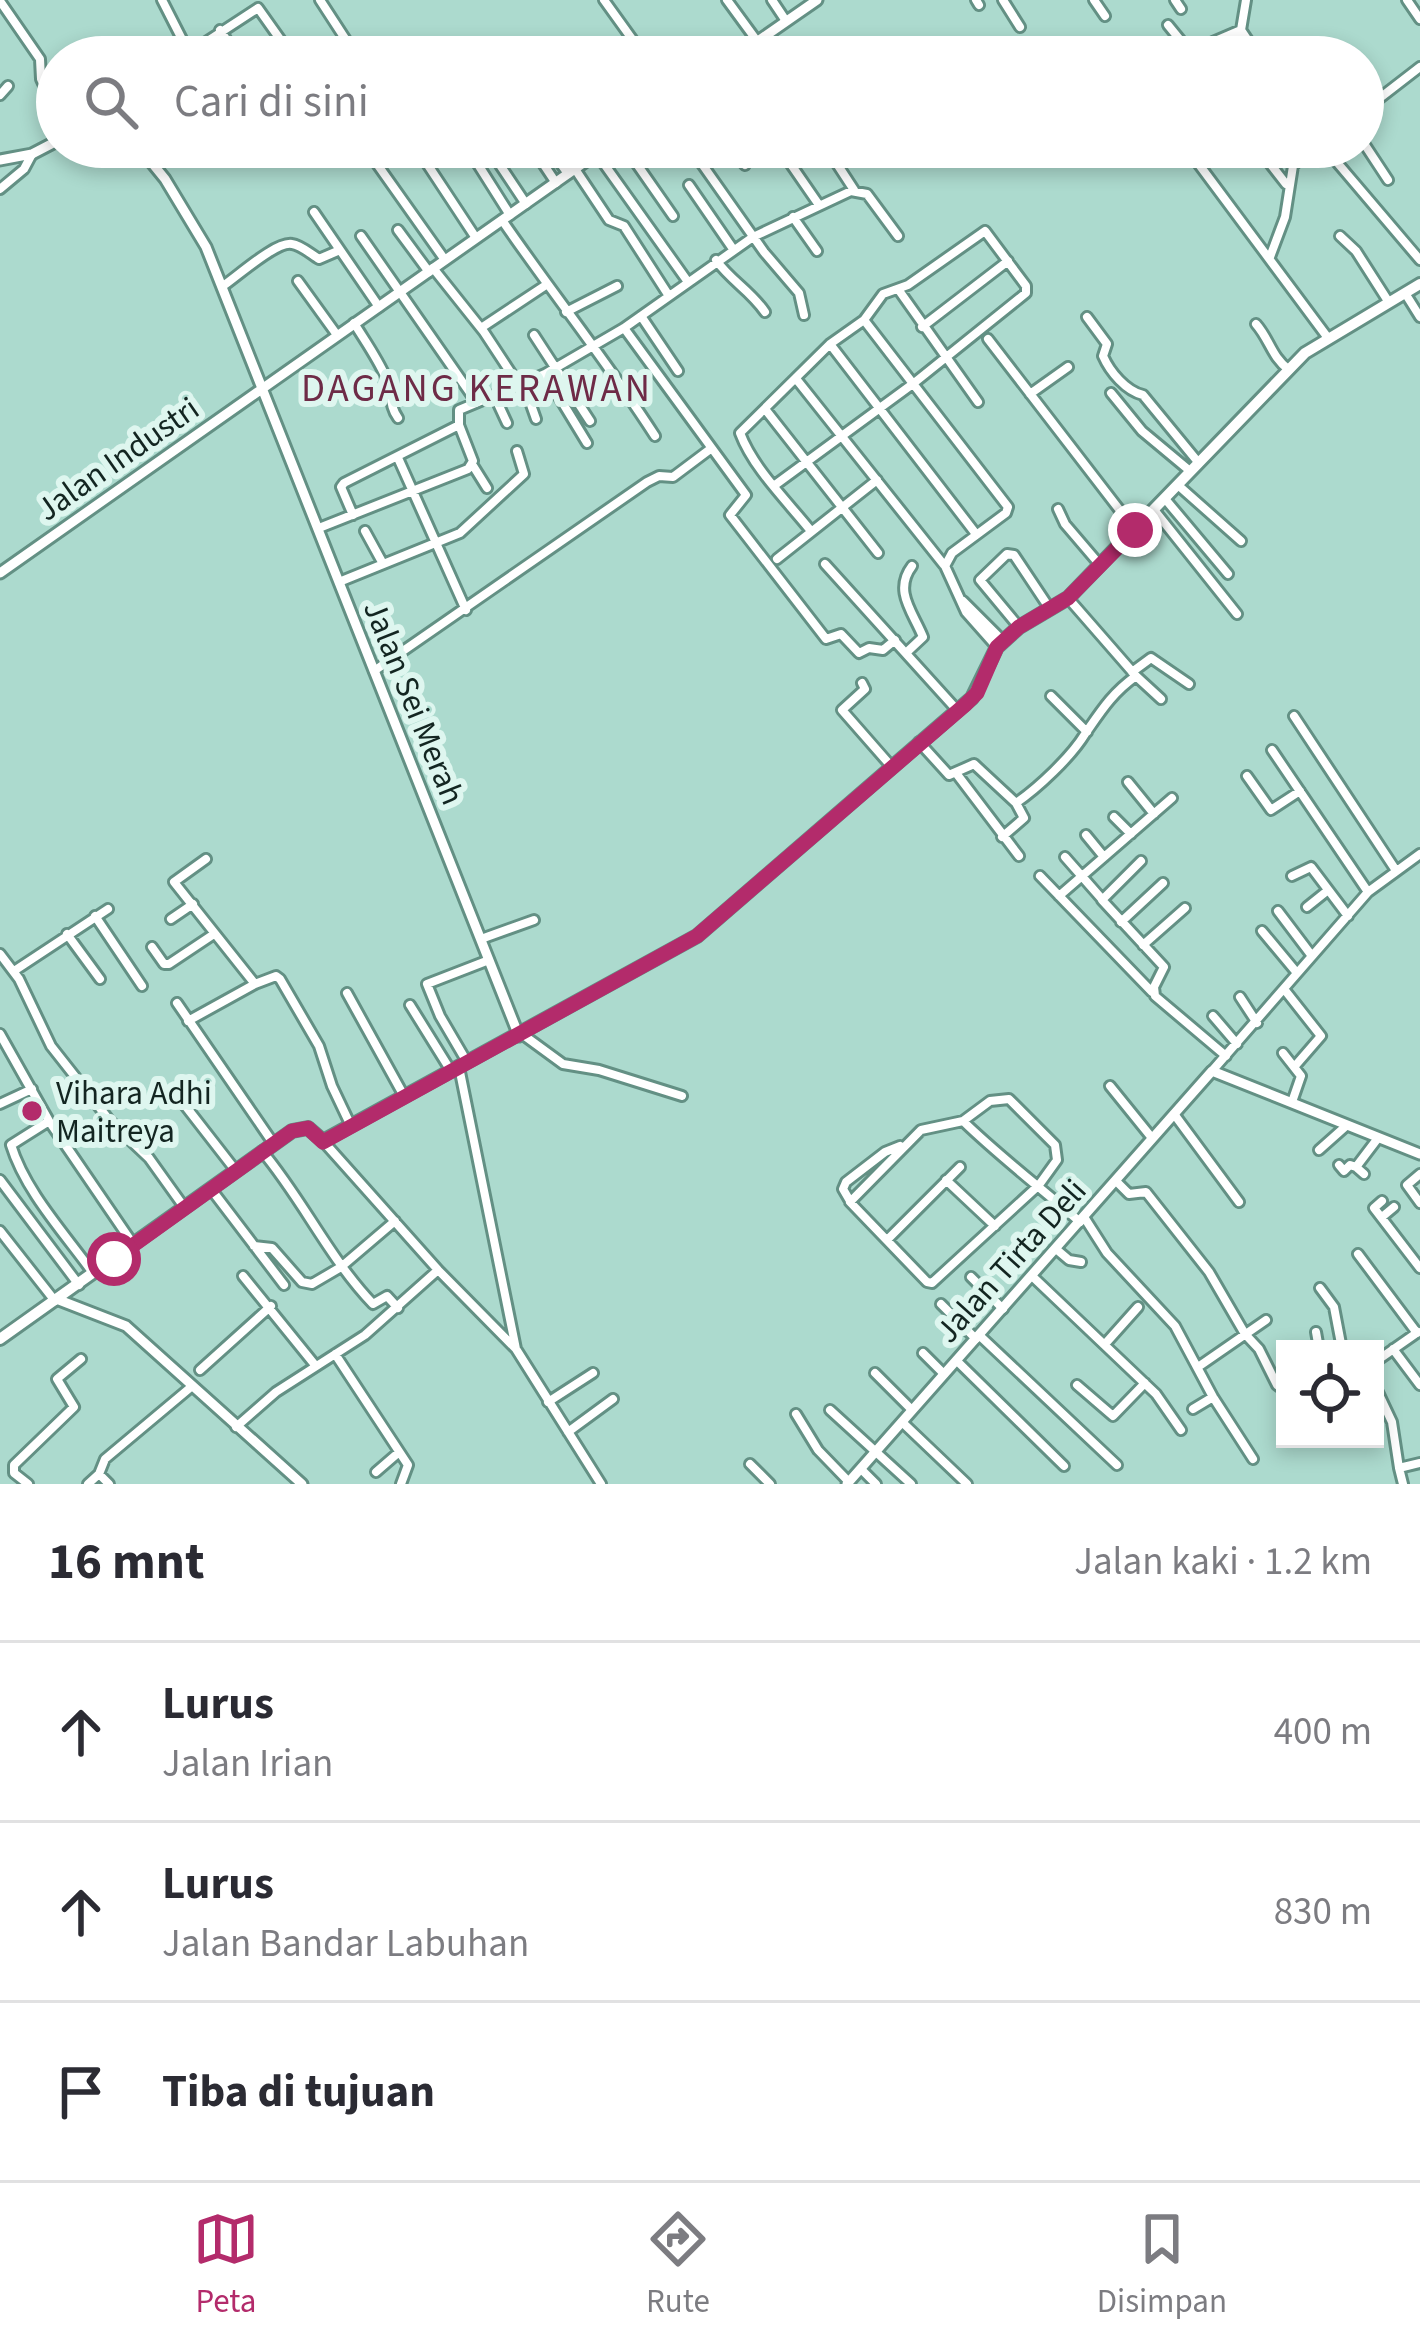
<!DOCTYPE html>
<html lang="id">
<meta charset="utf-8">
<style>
:root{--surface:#fff;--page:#f2f2f3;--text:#2b2b33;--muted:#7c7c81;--line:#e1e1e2;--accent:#b32b6b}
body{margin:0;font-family:"Source Sans 3",sans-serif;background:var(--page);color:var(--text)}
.controls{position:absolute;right:36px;bottom:36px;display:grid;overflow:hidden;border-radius:0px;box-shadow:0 6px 18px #0003}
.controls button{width:108px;height:108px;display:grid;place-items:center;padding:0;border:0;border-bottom:3px solid var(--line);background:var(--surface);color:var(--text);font:60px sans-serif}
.stop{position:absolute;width:36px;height:36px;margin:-27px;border:9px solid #b32b6b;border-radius:50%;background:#fff}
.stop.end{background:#b32b6b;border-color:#fff;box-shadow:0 3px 12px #0008}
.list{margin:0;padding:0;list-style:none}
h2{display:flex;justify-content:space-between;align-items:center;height:156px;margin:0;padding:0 48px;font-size:51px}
h2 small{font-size:39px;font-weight:400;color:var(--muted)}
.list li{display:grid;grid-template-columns:78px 1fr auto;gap:36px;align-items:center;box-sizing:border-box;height:180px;padding:0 48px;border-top:3px solid var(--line)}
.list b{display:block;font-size:45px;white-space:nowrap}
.list p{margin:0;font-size:39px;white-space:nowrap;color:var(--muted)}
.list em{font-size:39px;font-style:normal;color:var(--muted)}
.icon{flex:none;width:66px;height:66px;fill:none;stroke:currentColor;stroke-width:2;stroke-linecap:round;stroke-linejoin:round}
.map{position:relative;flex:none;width:1420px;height:1484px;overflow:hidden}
.search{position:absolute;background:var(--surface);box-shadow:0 6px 18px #0003;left:36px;right:36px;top:36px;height:132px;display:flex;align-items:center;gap:30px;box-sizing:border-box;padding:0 42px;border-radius:66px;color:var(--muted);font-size:45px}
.sheet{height:696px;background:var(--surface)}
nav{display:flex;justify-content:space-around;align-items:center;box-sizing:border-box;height:168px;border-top:3px solid var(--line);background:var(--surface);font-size:33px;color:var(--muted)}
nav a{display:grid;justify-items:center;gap:6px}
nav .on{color:var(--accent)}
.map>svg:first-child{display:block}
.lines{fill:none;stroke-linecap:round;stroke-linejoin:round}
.minor-casing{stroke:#639084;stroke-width:14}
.tertiary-casing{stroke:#639084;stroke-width:15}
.secondary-casing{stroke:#639084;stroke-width:16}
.minor{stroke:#fff;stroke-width:8}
.tertiary{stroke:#fff;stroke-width:9}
.secondary{stroke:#fff;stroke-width:10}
.route{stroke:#b32b6b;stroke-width:15}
.poi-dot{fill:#b32b6b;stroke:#def6ef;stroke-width:4.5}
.labels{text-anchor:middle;stroke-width:12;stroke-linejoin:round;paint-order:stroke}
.street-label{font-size:33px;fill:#132521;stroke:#def6ef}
.poi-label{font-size:33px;fill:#132521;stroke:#def6ef;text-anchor:start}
.quarter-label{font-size:39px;letter-spacing:3px;fill:#6e2b47;stroke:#def6ef}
</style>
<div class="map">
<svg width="1420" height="1484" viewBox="0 0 1420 1484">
<rect width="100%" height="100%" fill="#acdace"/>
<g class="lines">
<defs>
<path id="minor" d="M162 0 189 53
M320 0 357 57
M604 0 645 57
M727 0 757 41
M772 0 786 21
M976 0 979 5
M1003 0 1020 27
M1094 0 1105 16
M1175 0 1181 9
M1246 0 1241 30 1259 57
M1407 0 1420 19
M0 1 40 59 41 79 57 113
M1168 25 1194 57
M220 30 238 57
M600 52 602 57
M183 57 258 8 292 56
M1198 57 1213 42 1241 30
M1363 91 1372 105
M0 95 8 86
M1363 111 1420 67
M1363 142 1388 180
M365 147 445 260
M416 147 476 238
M467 147 510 215
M488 147 526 204
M532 147 556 183
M549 147 568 174
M578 147 587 161
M625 147 673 216
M690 147 764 252 799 293 804 315
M731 147 745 165
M779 147 819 205
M826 147 854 190
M1186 147 1328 338
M1257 147 1286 184
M1324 147 1420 260
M597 154 688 282
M575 169 609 220 624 226 669 296
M689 185 733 249
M0 189 24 169 32 154
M314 212 379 307
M793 217 817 251
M502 220C552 293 607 361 655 436
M398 230 429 272
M361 236 475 400
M1340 236 1356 251 1388 301
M1270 257 1285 217 1293 166 1310 147
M716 260C731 281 750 290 765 312
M433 268 484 332 530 402 536 419
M298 281 337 335
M223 286C238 276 276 241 292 244 301 245 312 255 319 259L340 250
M898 289 978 402
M1405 293 1420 317
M566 312 617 286
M641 316 678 371
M1087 317 1107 344 1103 356C1110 372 1126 391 1143 395L1198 462
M864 320 1008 507 1006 513 952 553 945 566 966 612 997 647
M354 323C365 341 378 359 386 378 393 393 388 404 398 418
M1256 324C1270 340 1271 356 1289 370
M922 327 1008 261
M481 328 546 285
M624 328 746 495 730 515 826 639 841 634 859 653 869 648 883 650 895 640
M534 335 590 421
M988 339 1135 530
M830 344 976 534
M545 374 587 443
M797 380 944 565
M1111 393 1142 431 1190 471
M1030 394 1068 367
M494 395 507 423
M765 409 878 553
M398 458 466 610
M472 464 487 488
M775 485 914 383 1026 293V286L985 231 908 285 883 294 864 320 830 344 740 433C753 468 787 501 811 531
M1179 486 1241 541
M1166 500 1228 574
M1058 509 1065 524 1100 565
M1155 511 1237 614
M353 515 341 487 344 483 459 425
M319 528 468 469 473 461 459 425V410L545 374 624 328 753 237 851 191 867 194 898 236
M365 531 382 562
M777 559 877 480
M825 564 957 710
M339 582 460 533 524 474 517 451
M963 601 1003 641
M1019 627 980 580 1007 554 1014 555 1050 609
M907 652 923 637C913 612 893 591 912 566
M374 671 647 482 659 476 673 477 709 450
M1132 672 1151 658 1189 684
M1136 676 1161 699
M862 683 865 689 842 710 891 766
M1051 696 1087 732
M1294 716 1395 869
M919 742 949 775 974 764 1016 803C1038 788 1071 757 1085 734 1101 711 1112 693 1136 676L1068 598
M1272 750 1368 892
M956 773 1019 856
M1247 776 1271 810 1300 791
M1128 782 1154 814
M1114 817 1131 834
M1086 835 1104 857
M1002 837 1024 818 1016 803
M1065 857 1101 898
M1141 861 1102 900 1164 967 1154 987 1155 996 1226 1056
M1040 876 1152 992
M1292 876 1311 867 1348 916
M1059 896 1172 798
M1307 907 1327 891
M1278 911 1312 956
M95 916 142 986
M171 919 193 904
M1121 922 1163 883
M1262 931 1297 973
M67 934 100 979
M481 939 534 920
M1143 945 1185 908
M152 947 164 964H169L214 934
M0 954 19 979 51 1046 110 1121 149 1158 184 1207
M14 971 108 909
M255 984 276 976 280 979 319 1046 332 1086 351 1126
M1284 989 1321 1036 1295 1066
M347 993 404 1096
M1240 997 1257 1023
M177 1003 273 1143
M410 1005 451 1071
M1213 1016 1237 1044
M188 1021 255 984 174 882 206 859
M0 1034 49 1121 133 1244
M522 1034 563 1064 599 1070 682 1096
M1283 1053 1301 1076 1292 1102
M467 1062 440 1016 427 984 489 960
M459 1067 516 1349 601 1484
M1212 1071 1368 892 1420 854
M1110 1086 1152 1138
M173 1090 236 1171
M0 1104 32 1089
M1174 1114 1239 1202
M49 1121 11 1145C25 1191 65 1234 93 1273
M963 1121 990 1101 1009 1099 1055 1145 1057 1160 1039 1185 932 1283 927 1282 850 1202 921 1130 963 1121C1000 1157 1041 1188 1080 1222
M323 1141 438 1270 515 1348
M1319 1150 1346 1126
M262 1151C303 1200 329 1258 373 1304L387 1296 398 1308
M1339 1165 1344 1171 1350 1165 1356 1167
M1364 1174 1356 1167 1378 1138
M1420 1174 1407 1185 1420 1203
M0 1180 79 1285
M946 1180 995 1226
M1116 1181 1129 1194 1146 1192 1209 1272 1245 1334 1259 1349 1277 1385 1285 1391
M211 1189 284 1285
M850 1201 843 1189 846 1182 885 1152 900 1146
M1382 1201 1374 1208 1420 1268
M1084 1217 1107 1253 1175 1326 1213 1397 1253 1459
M1382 1217 1394 1207
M0 1231 55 1301
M887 1240 960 1167
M254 1246 272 1248 302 1282 312 1284 341 1267 395 1221
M1056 1249 1069 1260 1081 1262
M1358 1254 1417 1333
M243 1276 315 1365
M1032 1276 1156 1394 1181 1430
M971 1277 1003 1309
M1320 1288 1334 1307 1342 1349
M941 1304 976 1339
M1316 1332 1319 1349
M979 1335 1117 1465
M1105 1344 1138 1307
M1393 1349 1420 1385
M923 1353 944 1374
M335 1354 408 1465 401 1484
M957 1361 1064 1466
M1375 1362 1418 1332
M1198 1367 1266 1320
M200 1370 271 1306
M875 1373 912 1410
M1077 1385 1113 1416 1145 1383
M1375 1386 1392 1422 1399 1468 1420 1463
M548 1402 593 1373
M1193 1409 1213 1397
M830 1410 911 1484
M796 1414 818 1450 849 1482
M902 1422 967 1484
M236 1427 276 1392 365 1335 438 1270
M568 1432 613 1399
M750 1464 770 1484
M1399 1468 1403 1484
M861 1469 876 1484
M376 1472 398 1453
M99 1474 109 1484
M28 1484 14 1473V1465L74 1407 57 1379 81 1359
M88 1484 99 1474 105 1459 191 1387"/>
<path id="tertiary" d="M735 57 817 0
M139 147 165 179 206 247 519 1036
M0 160 32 154 57 141
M0 573 606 147
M59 1300 126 1326 302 1484
M847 1484 1212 1071 1420 1154"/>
<path id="secondary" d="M0 1339 292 1131 308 1128 323 1141 697 936 972 698 997 647 1019 627 1068 598 1305 353 1420 284"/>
</defs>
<use href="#minor" class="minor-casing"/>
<use href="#tertiary" class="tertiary-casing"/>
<use href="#secondary" class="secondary-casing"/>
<use href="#minor" class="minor"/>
<use href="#tertiary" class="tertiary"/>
<use href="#secondary" class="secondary"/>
</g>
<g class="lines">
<path class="route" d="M114 1259 292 1131 308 1128 323 1142 697 936 966 704 977 693 997 647 1019 627 1068 598 1135 530"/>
</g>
<circle class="poi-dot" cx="32" cy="1111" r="12"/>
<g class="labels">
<g class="street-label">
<text transform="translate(117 458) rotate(-35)" y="12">Jalan Industri</text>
<text transform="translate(415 702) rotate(68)" y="12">Jalan Sei Merah</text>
<text transform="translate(1010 1260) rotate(-48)" y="12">Jalan Tirta Deli</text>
</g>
<g class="poi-label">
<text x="56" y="1104">Vihara Adhi<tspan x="56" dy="38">Maitreya</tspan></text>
</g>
<g class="quarter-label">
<text x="477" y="401">DAGANG KERAWAN</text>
</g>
</g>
</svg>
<div class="controls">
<button><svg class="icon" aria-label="locate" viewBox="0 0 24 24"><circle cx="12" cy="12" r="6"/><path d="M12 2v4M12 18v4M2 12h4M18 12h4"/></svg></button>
</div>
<div class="stop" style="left:114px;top:1259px"></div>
<div class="stop end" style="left:1135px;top:530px"></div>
<div class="search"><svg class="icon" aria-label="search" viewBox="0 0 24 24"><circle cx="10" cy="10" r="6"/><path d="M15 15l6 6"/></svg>Cari di sini</div>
</div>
<section class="sheet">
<h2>16 mnt<small>Jalan kaki · 1.2 km</small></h2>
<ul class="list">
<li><svg class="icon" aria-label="ahead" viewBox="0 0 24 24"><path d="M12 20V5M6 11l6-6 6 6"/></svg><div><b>Lurus</b><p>Jalan Irian</p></div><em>400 m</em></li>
<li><svg class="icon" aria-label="ahead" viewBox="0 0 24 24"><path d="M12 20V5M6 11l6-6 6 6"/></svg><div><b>Lurus</b><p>Jalan Bandar Labuhan</p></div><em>830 m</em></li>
<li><svg class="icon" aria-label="arrive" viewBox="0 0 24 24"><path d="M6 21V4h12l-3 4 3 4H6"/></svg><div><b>Tiba di tujuan</b></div></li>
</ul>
</section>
<nav>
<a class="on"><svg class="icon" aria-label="map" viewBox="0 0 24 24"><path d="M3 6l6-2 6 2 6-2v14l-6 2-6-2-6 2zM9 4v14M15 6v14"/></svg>Peta</a>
<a><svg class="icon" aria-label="directions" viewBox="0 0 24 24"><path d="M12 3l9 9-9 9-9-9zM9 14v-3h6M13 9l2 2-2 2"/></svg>Rute</a>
<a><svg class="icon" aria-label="saved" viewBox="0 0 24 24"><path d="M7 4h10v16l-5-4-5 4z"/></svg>Disimpan</a>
</nav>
